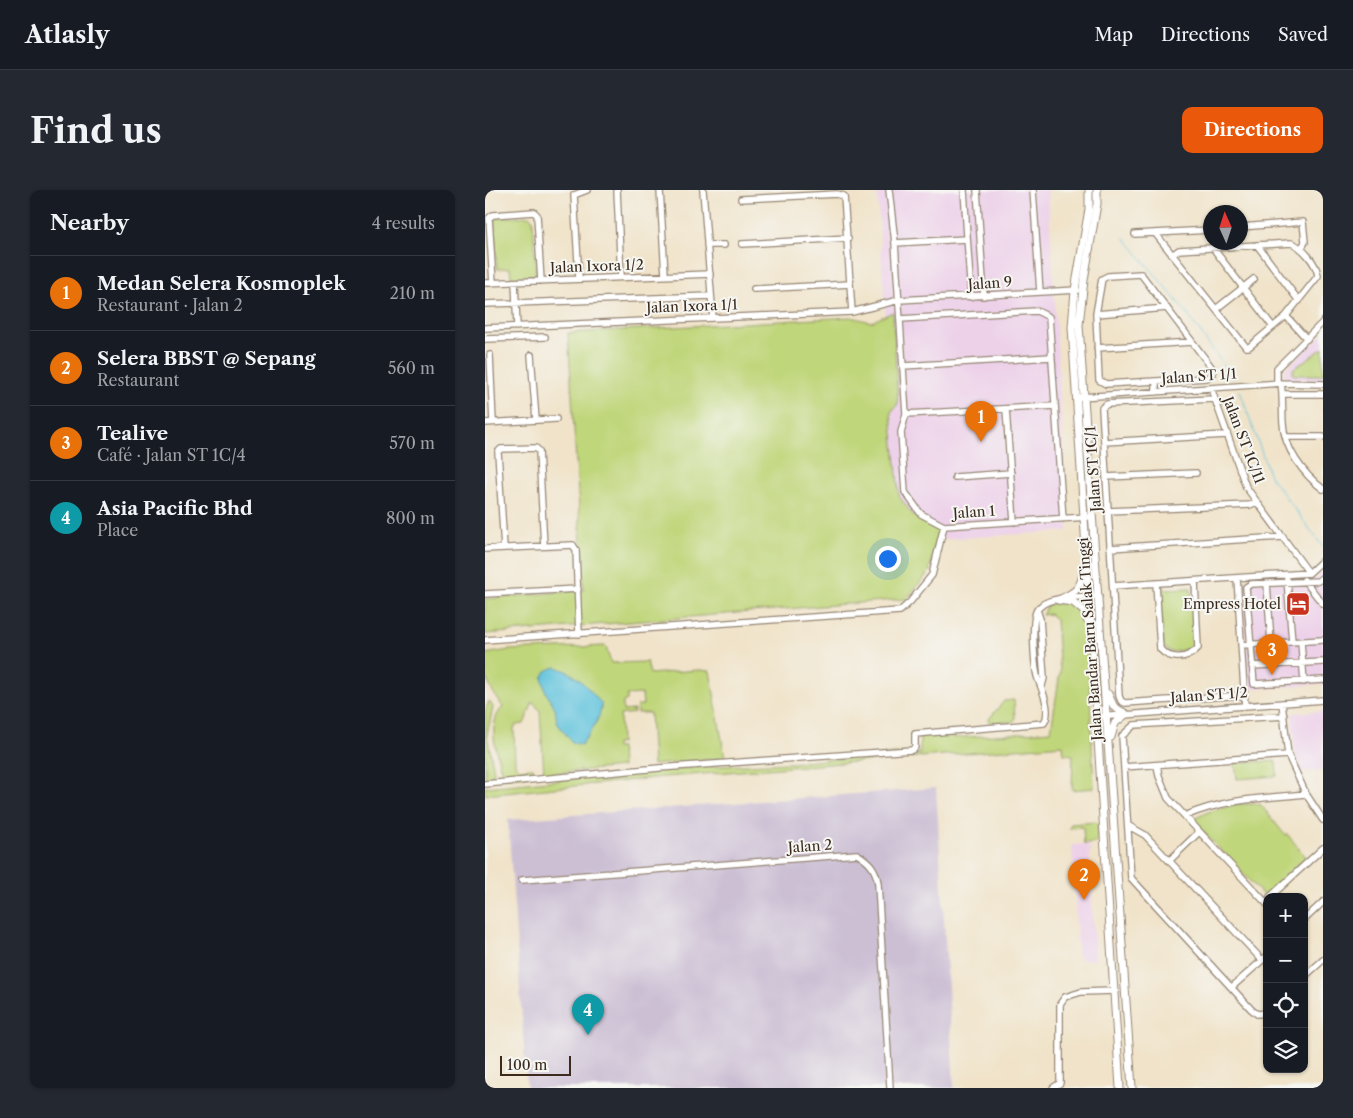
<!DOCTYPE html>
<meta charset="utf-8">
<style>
:root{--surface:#171b24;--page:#242831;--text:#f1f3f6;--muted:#9ea1a6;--line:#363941;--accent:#ea580c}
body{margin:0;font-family:"Libre Caslon Text",serif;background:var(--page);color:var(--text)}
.controls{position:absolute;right:15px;bottom:15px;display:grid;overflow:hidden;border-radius:10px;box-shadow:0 1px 4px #0004}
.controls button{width:45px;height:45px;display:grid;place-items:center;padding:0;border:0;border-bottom:1px solid var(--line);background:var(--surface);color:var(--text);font:25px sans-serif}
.compass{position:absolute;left:718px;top:15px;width:45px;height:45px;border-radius:50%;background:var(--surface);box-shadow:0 1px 4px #0004;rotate:357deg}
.scale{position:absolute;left:15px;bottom:12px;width:71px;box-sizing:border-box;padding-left:5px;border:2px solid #3b2a1e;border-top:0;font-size:14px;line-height:18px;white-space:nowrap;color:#3b2a1e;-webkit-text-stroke:4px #f6f6f2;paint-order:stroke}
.you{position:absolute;left:402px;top:368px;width:18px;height:18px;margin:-12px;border:4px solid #fff;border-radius:50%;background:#1a73e8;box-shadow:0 0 0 8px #1a73e833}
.badge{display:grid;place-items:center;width:32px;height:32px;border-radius:50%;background:var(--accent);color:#fff;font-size:16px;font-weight:700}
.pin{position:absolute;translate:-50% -41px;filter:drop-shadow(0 1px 2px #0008)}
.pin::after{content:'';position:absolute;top:26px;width:18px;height:15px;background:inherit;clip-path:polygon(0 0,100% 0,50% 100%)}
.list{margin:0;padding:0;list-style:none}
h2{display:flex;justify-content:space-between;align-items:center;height:65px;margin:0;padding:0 20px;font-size:21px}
h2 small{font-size:16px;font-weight:400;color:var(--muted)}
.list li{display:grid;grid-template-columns:32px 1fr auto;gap:15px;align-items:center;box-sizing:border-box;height:75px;padding:0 20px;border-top:1px solid var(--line)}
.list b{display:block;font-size:19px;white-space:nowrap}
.list p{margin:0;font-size:16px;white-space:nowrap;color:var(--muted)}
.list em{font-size:16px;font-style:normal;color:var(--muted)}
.icon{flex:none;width:28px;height:28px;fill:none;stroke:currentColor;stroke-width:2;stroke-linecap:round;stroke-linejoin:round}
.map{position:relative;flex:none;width:838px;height:898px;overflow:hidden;border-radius:10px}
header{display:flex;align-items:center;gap:30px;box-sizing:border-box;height:70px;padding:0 25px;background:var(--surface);border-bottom:1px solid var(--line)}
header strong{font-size:24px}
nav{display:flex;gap:28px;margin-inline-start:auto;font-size:18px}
.intro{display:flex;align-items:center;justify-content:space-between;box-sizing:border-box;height:120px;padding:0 30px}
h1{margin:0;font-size:35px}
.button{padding:12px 22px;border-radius:10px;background:var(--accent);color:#fff;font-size:18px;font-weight:700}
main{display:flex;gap:30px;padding:0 30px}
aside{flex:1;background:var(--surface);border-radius:10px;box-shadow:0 1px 4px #0004}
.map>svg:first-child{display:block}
.built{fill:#edd1e9}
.industrial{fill:#ccbfd4}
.green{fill:#c0d67a;stroke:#7e804c}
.water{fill:#5fc2dd;stroke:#4d767e}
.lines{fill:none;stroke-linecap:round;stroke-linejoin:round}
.stream{stroke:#5fc2dd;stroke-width:1}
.minor-casing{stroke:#968674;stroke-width:8}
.major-casing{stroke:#968674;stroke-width:9}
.minor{stroke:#fff;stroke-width:5.5}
.major{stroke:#fff;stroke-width:7}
.labels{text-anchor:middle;stroke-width:4;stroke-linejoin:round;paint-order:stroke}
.street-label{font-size:14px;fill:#3b2a1e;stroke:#f6f6f2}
.poi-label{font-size:14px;fill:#3b2a1e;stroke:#f6f6f2;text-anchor:end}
</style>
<header>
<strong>Atlasly</strong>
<nav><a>Map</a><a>Directions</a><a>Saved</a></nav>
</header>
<div class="intro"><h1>Find us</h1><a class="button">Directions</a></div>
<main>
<aside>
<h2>Nearby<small>4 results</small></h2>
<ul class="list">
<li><span class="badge" style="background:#e8710a">1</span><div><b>Medan Selera Kosmoplek</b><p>Restaurant · Jalan 2</p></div><em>210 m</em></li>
<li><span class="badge" style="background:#e8710a">2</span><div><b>Selera BBST @ Sepang</b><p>Restaurant</p></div><em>560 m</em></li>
<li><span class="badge" style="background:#e8710a">3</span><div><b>Tealive</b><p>Café · Jalan ST 1C/4</p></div><em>570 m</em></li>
<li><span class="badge" style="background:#0f9aa8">4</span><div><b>Asia Pacific Bhd</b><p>Place</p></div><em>800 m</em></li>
</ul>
</aside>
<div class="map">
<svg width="838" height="898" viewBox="0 0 838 898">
<rect width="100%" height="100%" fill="#f6f6f2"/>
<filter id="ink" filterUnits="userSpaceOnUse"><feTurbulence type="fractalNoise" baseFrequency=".02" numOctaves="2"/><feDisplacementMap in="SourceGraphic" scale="10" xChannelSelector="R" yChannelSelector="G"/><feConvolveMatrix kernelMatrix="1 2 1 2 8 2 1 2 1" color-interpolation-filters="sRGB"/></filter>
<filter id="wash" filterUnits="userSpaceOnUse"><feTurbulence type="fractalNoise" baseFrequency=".0096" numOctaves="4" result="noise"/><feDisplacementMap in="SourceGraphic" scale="20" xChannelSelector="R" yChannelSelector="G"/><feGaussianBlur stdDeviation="1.12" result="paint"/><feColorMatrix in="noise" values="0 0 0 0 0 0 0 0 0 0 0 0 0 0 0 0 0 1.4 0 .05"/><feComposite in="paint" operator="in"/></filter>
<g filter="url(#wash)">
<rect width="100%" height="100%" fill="#f0e3c9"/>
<path class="built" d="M392 0H563L583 341 416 352Z
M838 144V190L799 189V180Z
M838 380V494L764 499 758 393 832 388Z
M838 521V580L817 582 810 562 807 523Z
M604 654 610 769 598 770 593 766 587 655Z"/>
<path class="industrial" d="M451 598 469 898H42L23 630Z"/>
<path class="green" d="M44 26 48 29 51 83 48 86 26 88 25 78 12 79 9 32 12 28Z
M408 122 413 214 406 222 414 306 427 324 454 340 444 382 421 409 0 444V409L99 400 83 143 366 127 386 132Z
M838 158V185H808V179Z
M706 398 710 454 705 459 686 462 678 457 675 399Z
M583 413 597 422 599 429 604 485 609 598 587 600 588 565 579 564 578 555 435 567V546L467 544 468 548 566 541 575 482 571 430 565 424 557 425 563 414Z
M121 456 126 473 162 472 165 484 213 480 225 481 240 568 168 575 165 523H152V516L158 515 157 504 142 505V510L138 512V521L149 520V523L135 525 136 553 131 554V558H136L137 577 59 584 55 521 48 512 39 534 31 535 29 538 30 575 35 579 48 578 49 585 18 587C13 566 0 535 18 517L6 499 0 485V464L24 460Z
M529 510 530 529 528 532H504V529L519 511Z
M4 511 8 517 2 545 9 581 8 587 0 590V521Z
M433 562V567L180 587 0 605V597L216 577 306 573Z
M791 571 792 586 752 589 750 573Z
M753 614H775L800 645 802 644 821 667 779 706 707 630 723 622Z
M611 632 613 634 612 653 599 654 598 637 584 638 586 634Z"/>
<path class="water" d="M70 477C90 481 103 498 116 513 118 526 104 545 96 555L87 552 72 533 70 518 61 503 57 488 61 481Z"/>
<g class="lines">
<path class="stream" d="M639 47 700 121 749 189
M755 201 785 286 838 357"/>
</g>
</g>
<g filter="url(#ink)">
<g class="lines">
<defs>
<path id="minor" d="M132 0 136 87
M175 0 180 85
M218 0 228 128
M404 0 410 53 421 224 416 242 420 302 436 324 459 336 603 327
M479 0 486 107
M492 0 499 106
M548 0 555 102
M256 9 352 4 359 6 367 122
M756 37 818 32 820 52 816 59
M670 43 761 157H764L801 126 833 86C832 74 817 56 806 53L694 60 687 65
M650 44 726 40
M410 53 481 49
M257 54 363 48
M222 55H239
M772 55 814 111
M728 58 788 137
M94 89 89 5 102 0
M30 92 32 137
M0 93 225 84
M8 93 4 28 8 25 49 22 52 25 56 91
M269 99 365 94
M0 114 226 106
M731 119 769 89
M611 124 682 118
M801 126 822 149
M415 129 552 121 564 127 578 329
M0 138 367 122 414 110 592 100
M0 149 60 147
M612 158 707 152
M5 165 8 232
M46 165 51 230
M418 176 566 167
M671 191 621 194 614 190 611 124 617 89 623 86 656 84 727 178 728 184 722 188 671 191V202
M792 193V178L838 132
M796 193C798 206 797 219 798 233 799 258 818 284 838 299
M726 198 761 297 824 383
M798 204H838
M596 207 796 193 838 194
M729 209 622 214 617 218 634 506 636 511 640 513 759 505
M521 219 529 332
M421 224 570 216
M0 233 71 229
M801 247H838
M619 252 741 245
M470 287 526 283
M621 287 711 283
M623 321 765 315 771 312
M19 358 13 262 16 259 51 258 54 261 59 356
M625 358 798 347
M0 359 88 355 91 360 94 444
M838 387 833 391 766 394 761 397 769 494 838 490
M752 388 760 516
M802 389 807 452
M819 390 838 414
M671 393 675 459C685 470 702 470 713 458L710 391
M782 393 786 453
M628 396 824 383 838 370
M0 404 93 399
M552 420 555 429 559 488 557 496
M0 450 415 421 425 412 447 385 459 336
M816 452 819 492
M756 455 838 450
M767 476 838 472
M797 513 803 565 821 604 838 630
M612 527 838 510
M672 575 674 586 683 608 782 714
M639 577 803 565
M0 594 174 578 427 560 430 557V544L559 533C567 521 557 500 553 489 549 478 546 429 552 420 553 418 558 414 560 413 575 406 598 407 614 406
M700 626C739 609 779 608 821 604
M644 636 660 645 777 770
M685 670 714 642
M37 690 372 664C385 672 391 679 393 694L405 898
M785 707 838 658
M819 730 838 712
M819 787 838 770
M747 797 782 766
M782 823 772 824 766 819 646 688 637 546 649 535 799 526
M568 898 575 893V814L580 807 596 802 630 801"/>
<path id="major" d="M604 0V19L590 100 587 137 635 898
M612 0V14L599 90 594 135 647 898
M576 409C592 401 595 399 599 381
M573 410 588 412 601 423 602 430
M623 504 629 517 641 524 630 533 626 547"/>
</defs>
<use href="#minor" class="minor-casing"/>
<use href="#major" class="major-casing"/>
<use href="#minor" class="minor"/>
<use href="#major" class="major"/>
</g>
</g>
<defs>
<symbol id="hotel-square" viewBox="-11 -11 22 22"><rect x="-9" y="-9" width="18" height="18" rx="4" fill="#c8321e" stroke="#f6f6f2"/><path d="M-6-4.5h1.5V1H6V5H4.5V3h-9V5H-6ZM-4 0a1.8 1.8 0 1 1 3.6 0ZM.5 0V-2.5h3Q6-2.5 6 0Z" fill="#fff"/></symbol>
</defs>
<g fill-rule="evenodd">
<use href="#hotel-square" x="799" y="400" width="28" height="28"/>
</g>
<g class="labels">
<g class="street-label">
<text transform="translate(112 76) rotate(-2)" y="5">Jalan Ixora 1/2</text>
<text transform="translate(505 93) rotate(-4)" y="5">Jalan 9</text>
<text transform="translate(207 116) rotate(-2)" y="5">Jalan Ixora 1/1</text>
<text transform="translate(714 186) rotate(-4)" y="5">Jalan ST 1/1</text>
<text transform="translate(759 250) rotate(69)" y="5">Jalan ST 1C/11</text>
<text transform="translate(608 279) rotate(-94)" y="5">Jalan ST 1C/1</text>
<text transform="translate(489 322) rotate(-4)" y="5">Jalan 1</text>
<text transform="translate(605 449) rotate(-94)" y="5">Jalan Bandar Baru Salak Tinggi</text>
<text transform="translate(724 505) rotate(-4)" y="5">Jalan ST 1/2</text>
<text transform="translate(325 656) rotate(-4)" y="5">Jalan 2</text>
</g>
<g class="poi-label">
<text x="796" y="419">Empress Hotel</text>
</g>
</g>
</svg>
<div class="controls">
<button>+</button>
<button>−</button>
<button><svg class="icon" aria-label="locate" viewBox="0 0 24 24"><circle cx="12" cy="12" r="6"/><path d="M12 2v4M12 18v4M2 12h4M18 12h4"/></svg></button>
<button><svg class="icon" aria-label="layers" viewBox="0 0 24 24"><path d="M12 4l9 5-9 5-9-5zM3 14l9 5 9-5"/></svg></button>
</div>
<svg class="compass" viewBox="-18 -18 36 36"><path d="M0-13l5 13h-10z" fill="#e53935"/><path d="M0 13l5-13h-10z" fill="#9ea1a6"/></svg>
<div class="scale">100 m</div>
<div class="you"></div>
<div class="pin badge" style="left:496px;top:252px;background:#e8710a">1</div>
<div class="pin badge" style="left:599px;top:710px;background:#e8710a">2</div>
<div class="pin badge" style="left:787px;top:485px;background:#e8710a">3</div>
<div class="pin badge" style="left:103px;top:845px;background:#0f9aa8">4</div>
</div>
</main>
